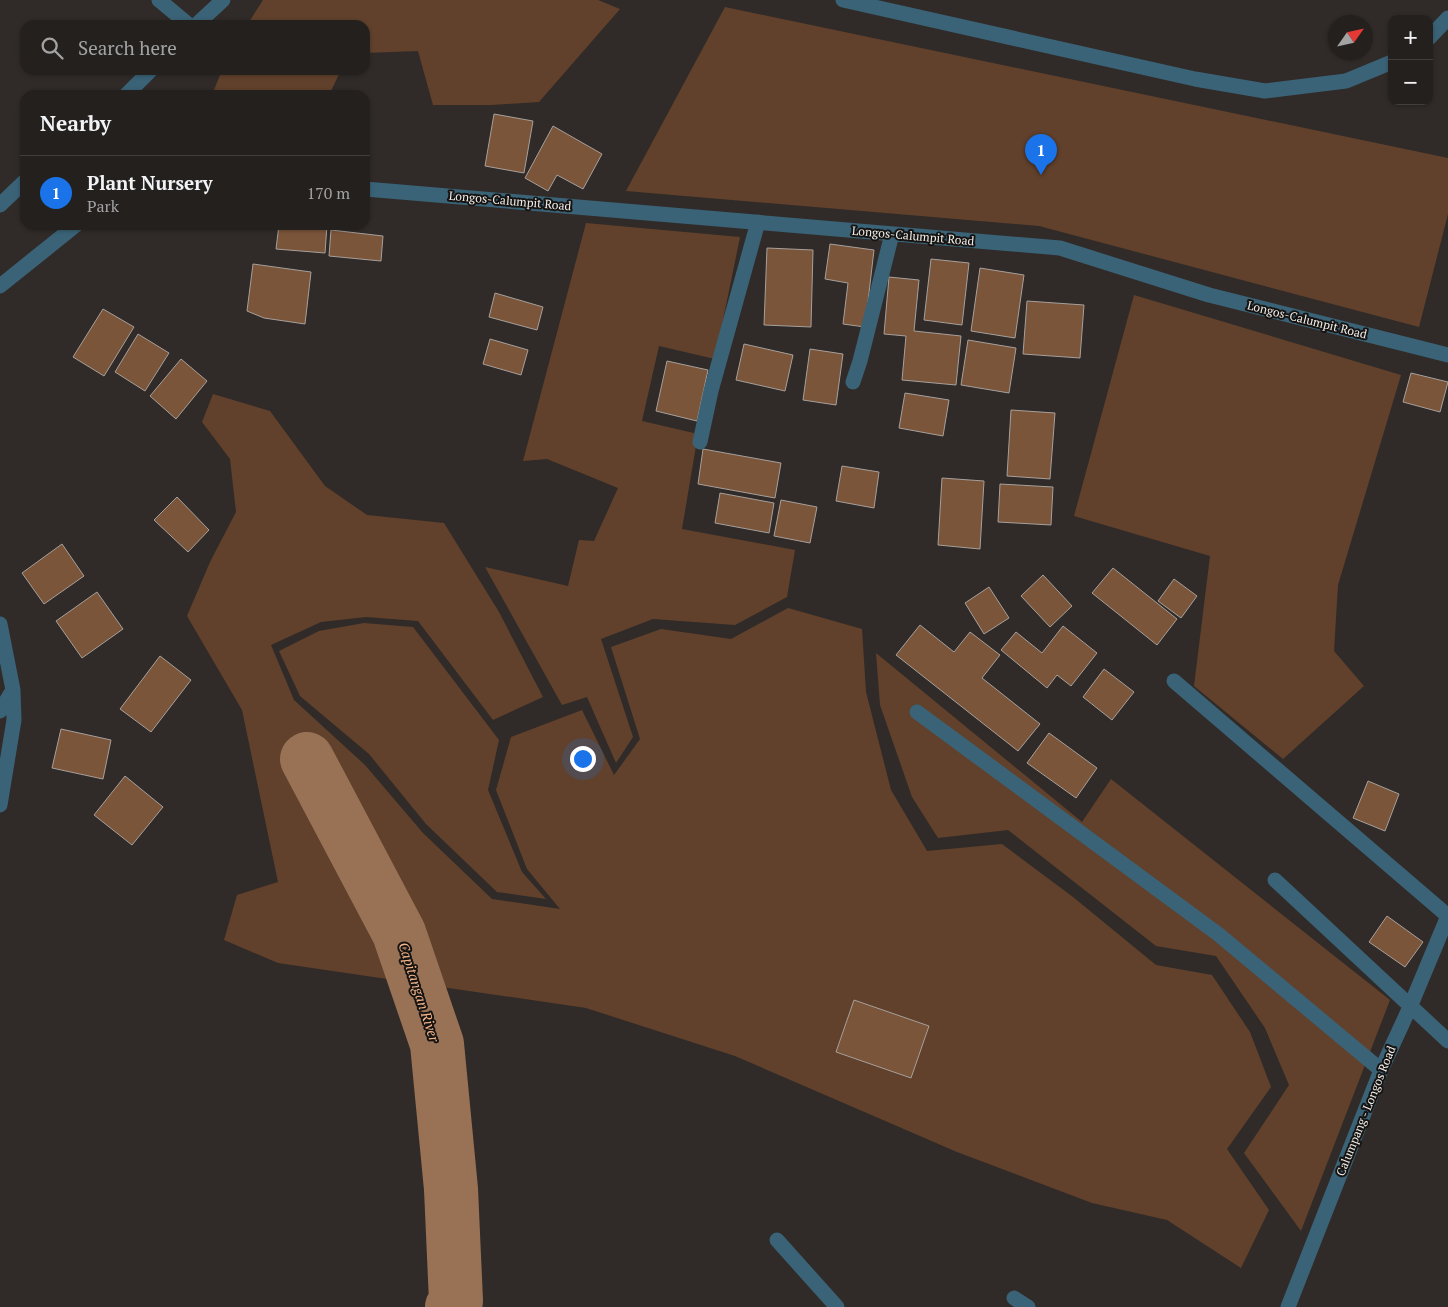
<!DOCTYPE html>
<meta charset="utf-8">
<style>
:root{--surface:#24201e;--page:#2c2827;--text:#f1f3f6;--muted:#a3a3a4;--line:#413e3c;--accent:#1a73e8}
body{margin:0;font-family:"PT Serif",serif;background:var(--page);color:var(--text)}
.controls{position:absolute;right:15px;top:15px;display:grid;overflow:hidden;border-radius:10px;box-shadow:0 1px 4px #0004}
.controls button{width:45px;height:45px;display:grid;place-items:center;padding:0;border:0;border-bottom:1px solid var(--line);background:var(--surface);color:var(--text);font:25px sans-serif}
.compass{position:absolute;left:1328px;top:15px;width:45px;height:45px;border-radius:50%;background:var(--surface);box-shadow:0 1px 4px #0004;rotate:56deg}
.you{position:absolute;left:582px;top:758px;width:18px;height:18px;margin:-12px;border:4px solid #fff;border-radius:50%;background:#1a73e8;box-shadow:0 0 0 8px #1a73e833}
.badge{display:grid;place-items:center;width:32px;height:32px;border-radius:50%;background:var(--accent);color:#fff;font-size:16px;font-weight:700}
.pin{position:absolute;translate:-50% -41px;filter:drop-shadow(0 1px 2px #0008)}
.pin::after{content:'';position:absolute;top:26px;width:18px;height:15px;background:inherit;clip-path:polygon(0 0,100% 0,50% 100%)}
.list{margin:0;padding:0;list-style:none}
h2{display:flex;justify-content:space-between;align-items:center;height:65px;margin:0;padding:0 20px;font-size:21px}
h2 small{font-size:16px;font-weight:400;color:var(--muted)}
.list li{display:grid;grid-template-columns:32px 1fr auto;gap:15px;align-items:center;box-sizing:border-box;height:75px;padding:0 20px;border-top:1px solid var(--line)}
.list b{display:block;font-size:19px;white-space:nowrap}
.list p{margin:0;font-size:16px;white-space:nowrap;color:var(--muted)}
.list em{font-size:16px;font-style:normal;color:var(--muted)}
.icon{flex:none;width:28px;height:28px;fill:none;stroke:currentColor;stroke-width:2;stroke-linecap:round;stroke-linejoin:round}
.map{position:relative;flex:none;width:1448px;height:1307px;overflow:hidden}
.search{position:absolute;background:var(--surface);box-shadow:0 1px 4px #0004;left:20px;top:20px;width:350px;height:55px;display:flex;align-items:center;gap:12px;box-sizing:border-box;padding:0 18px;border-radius:15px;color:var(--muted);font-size:19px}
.panel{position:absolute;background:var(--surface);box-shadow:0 1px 4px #0004;left:20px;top:90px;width:350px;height:140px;border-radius:15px}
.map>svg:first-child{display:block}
.green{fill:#61412b}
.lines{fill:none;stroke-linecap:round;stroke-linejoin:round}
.river{stroke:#997256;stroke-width:54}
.building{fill:#7b553a;stroke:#a6a09c}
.minor{stroke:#3a6377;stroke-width:15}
.labels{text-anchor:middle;stroke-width:4;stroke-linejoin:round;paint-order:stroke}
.street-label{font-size:12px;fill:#f1eeeb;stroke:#161412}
.water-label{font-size:14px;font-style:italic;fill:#f5b589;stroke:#161412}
</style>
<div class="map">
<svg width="1448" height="1307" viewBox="0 0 1448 1307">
<rect width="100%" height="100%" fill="#302b28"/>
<path class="green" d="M263 0H598L620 9 539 102 491 105H433L418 51 365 53V25H247Z
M725 7 1448 158V214L1419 327 1039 226 626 191Z
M222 70H341L329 95H212Z
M586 223 740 237 715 359 659 346 642 421 698 434 682 529 795 550 787 597 735 625 653 619 601 639 633 737 616 763 587 697 562 705 485 567 568 586 579 540 594 541 618 488 547 459 523 461Z
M1134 295 1401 375 1338 585 1334 651 1364 686 1283 759 1194 686 1210 556 1074 516Z
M213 394 270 411 325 486 367 515 444 523 499 612 543 697 493 720 418 621 366 617 321 622 271 645 294 700 365 765 423 833 492 899 560 909 527 869 496 790 511 737 582 710 614 775 640 739 611 647 661 629 731 639 788 608 862 629 866 692 891 790 927 851 1002 844 1073 897 1156 965 1212 975 1250 1032 1271 1087 1227 1149 1269 1210 1241 1268 1167 1220 1092 1203 957 1152 735 1056 586 1008 278 963 224 940 237 895 278 882 242 710 187 616 210 562 236 512 230 459 202 422Z
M364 623 413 627 499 740 488 790 522 872 546 899 497 892 426 824 369 754 300 696 279 651 319 631Z
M876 653 1082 822 1111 779 1390 1000 1301 1231 1244 1153 1289 1085 1265 1028 1216 956 1156 946 1008 830 938 838 912 797 880 705Z"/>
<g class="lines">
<path class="river" d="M307 759 399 933 437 1044 451 1189 456 1301 452 1307"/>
</g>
<path class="building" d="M494 114 533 121 524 173 485 166Z
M553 126 602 154 583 189 557 175 548 191 525 178Z
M279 225H327L325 253 276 249Z
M331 230 383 236 381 261 329 256Z
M830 244 874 250 865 327 843 324 848 283 825 279Z
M767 248 813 250 811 327 764 325Z
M931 259 969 263 962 325 924 320Z
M253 264 311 272 305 324 264 318 247 311Z
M980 268 1024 275 1015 338 971 331Z
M889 277 919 280 914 331 961 336 956 385 902 380 906 336 884 334Z
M495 293 543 307 537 330 489 317Z
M1027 301 1084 305 1080 358 1023 354Z
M103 309 134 327 104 376 73 357Z
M138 334 169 353 145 391 115 372Z
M490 339 528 350 521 375 483 364Z
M968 340 1016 348 1009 393 961 385Z
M744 344 793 355 785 391 736 380Z
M810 349 843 354 836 405 803 400Z
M181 359 207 381 176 419 150 396Z
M667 361 708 370 697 421 656 411Z
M1411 373 1448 382 1440 412 1403 402Z
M905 393 949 400 943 436 899 428Z
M1011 410 1055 413 1050 479 1007 476Z
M703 449 781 463 775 498 698 484Z
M842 466 879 472 874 508 836 501Z
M942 478 984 481 980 549 938 545Z
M1000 484 1053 487 1051 525 998 522Z
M720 493 774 503 769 533 715 523Z
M177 497 209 530 188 552 154 520Z
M781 500 817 507 810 543 774 536Z
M62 544 84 576 44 604 22 573Z
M1113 568 1177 619 1157 645 1092 593Z
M1043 575 1072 606 1050 627 1021 596Z
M1174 579 1197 596 1181 618 1158 601Z
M989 587 1009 618 984 634 965 603Z
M97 592 123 629 82 658 56 621Z
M920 625 954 652 970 632 1000 655 982 678 1040 724 1018 751 896 655Z
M1063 626 1097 653 1071 686 1057 675 1047 688 1001 650 1016 632 1042 653Z
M160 656 191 680 151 732 120 709Z
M1104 669 1134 692 1112 720 1083 697Z
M61 729 111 740 103 779 52 768Z
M1049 733 1097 768 1076 798 1027 763Z
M125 776 163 807 132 845 94 815Z
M1368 781 1399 794 1385 831 1353 818Z
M1387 916 1423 942 1405 967 1369 942Z
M854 1000 929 1026 911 1078 836 1052Z"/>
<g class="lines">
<path class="minor" d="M159 0 189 25
M843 0 1195 79 1265 91 1346 81 1392 62
M196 25 223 0
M1429 38 1448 18
M126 95 151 70
M365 189 1060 248 1209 295 1448 355
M0 205 25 181
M0 286 76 225
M853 382 860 361 892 234
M700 442 711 391 758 222
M0 624 13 690 14 720 0 805
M1174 681 1448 916
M0 711 13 690
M917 712 1218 934 1381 1070
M1275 880 1448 1041
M777 1240 837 1307
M1014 1298 1028 1307
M1288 1307 1381 1070 1410 1007 1448 916"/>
</g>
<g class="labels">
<g class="street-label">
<text transform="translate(510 201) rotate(5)" y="4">Longos-Calumpit Road</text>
<text transform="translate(913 236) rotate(5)" y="4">Longos-Calumpit Road</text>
<text transform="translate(1307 320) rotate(14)" y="4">Longos-Calumpit Road</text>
<text transform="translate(1366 1111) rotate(-68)" y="4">Calumpang - Longos Road</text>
</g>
<g class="water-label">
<text transform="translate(419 992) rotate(72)" y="5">Capitangan River</text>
</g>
</g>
</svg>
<div class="controls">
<button>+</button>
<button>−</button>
</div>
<svg class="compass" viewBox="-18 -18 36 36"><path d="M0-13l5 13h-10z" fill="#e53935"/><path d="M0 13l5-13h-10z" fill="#a3a3a4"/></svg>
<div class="you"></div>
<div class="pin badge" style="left:1041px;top:175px">1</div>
<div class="search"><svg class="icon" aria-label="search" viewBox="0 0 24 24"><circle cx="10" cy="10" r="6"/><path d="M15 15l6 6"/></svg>Search here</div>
<section class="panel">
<h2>Nearby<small></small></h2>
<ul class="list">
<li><span class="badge">1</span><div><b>Plant Nursery</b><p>Park</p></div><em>170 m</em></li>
</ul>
</section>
</div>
